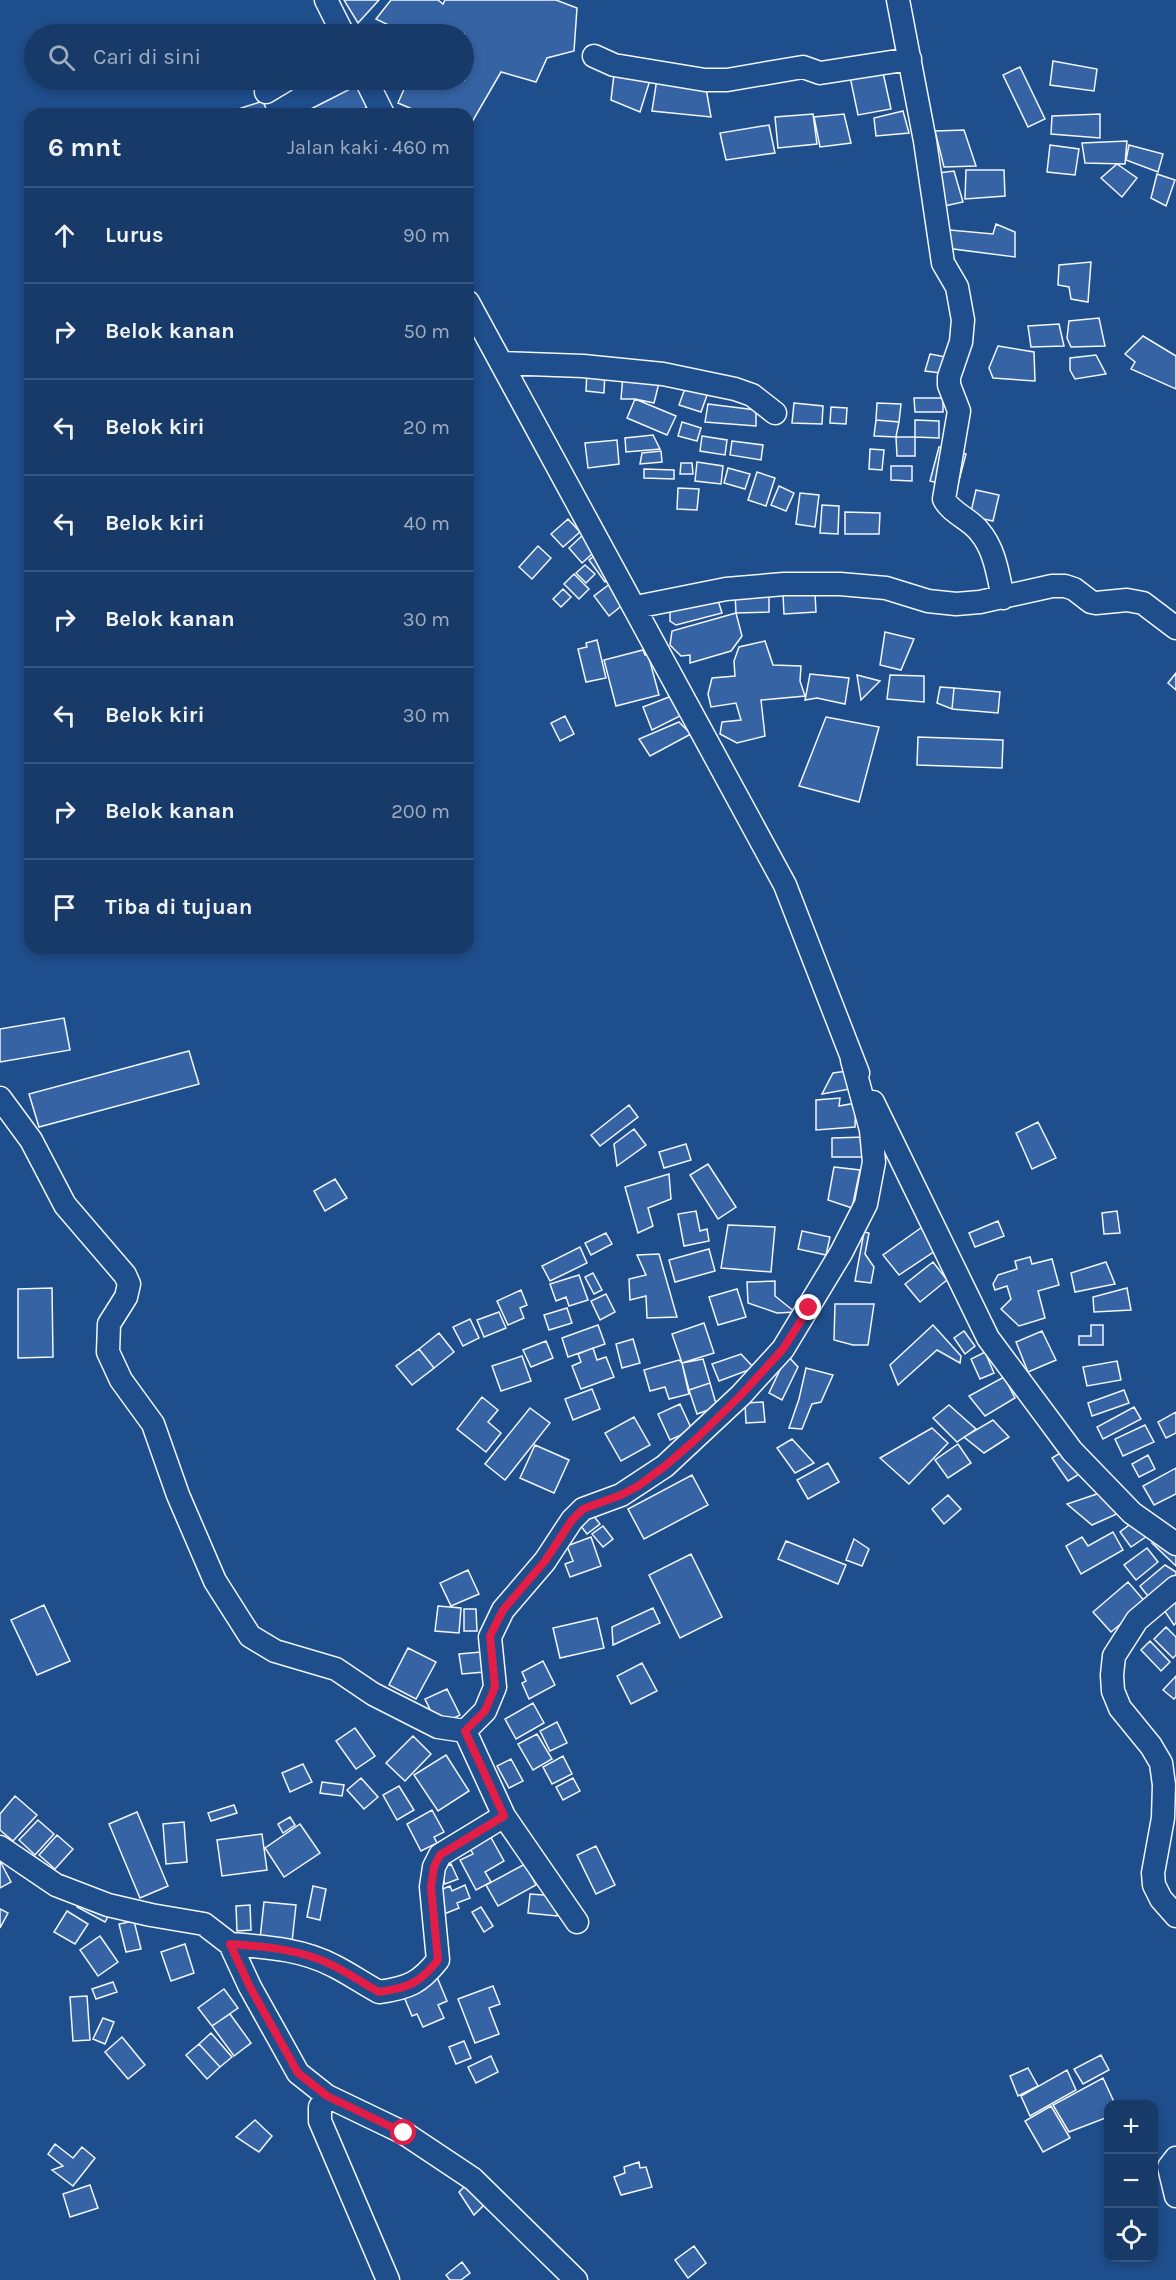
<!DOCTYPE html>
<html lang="id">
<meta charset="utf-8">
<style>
:root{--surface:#173a69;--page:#20416f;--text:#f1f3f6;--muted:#9eadc0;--line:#36547d}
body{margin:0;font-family:Karla,sans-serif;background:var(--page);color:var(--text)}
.controls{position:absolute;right:18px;bottom:18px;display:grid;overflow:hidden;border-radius:12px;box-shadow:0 3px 9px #0003}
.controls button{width:54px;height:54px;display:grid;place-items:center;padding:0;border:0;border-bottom:2px solid var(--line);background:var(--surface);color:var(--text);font:30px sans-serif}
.stop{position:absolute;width:18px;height:18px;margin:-14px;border:4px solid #e11d48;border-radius:50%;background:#fff}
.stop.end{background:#e11d48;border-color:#fff;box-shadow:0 2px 6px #0008}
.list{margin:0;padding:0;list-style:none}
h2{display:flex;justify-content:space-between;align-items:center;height:78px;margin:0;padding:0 24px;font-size:26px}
h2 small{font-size:20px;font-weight:400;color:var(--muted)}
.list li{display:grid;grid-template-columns:39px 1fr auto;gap:18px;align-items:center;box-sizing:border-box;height:96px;padding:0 24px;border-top:2px solid var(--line)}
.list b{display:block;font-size:22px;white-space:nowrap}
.list em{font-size:20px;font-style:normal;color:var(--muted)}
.icon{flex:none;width:33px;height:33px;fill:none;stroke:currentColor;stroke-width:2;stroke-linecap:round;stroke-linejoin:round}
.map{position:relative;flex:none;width:1176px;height:2280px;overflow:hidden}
.search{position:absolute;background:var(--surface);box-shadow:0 3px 9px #0003;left:24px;top:24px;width:450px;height:66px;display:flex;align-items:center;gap:15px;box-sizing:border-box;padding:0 21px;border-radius:33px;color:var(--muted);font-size:22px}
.panel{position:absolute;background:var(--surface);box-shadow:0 3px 9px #0003;left:24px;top:108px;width:450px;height:846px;border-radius:18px}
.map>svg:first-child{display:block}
.building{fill:#3563a3;stroke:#f2f6ff;stroke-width:1.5}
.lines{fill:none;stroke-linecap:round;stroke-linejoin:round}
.minor-casing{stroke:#f2f6ff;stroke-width:25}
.minor{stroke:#1f4e8c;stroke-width:22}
.route{stroke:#e11d48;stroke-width:8}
</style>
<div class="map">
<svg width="1176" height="2280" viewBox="0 0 1176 2280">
<rect width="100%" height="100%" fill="#1f4e8c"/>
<path class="building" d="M344 0H379L358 23Z
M391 0H438L443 4 445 0H556L577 8 574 51 547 58 536 82 501 72 468 129V114H424L398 103 408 80H464V34H407L376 19Z
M317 28 322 34H306Z
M1053 61 1097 69 1094 91 1050 85Z
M1020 67 1045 119 1028 127 1003 75Z
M882 68 891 109 858 115 849 72Z
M614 74 651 77 640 112 611 100Z
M657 79 706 88 711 117 652 111Z
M324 80H349L328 89Z
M356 86 367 107 356 114 303 113Z
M263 101 268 114H223Z
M903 111 909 133 876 136 874 118Z
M813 114 817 144 778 148 775 117Z
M844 114 851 143 820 147 814 117Z
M1100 114V138L1051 134 1052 116Z
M769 125 775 153 726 160 720 133Z
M964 130 976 166 944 167 935 131Z
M1127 141 1125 164 1085 163 1082 143Z
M1050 145 1079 149 1075 175 1047 172Z
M1129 145 1163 154 1158 172 1126 160Z
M1117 164 1137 178 1122 197 1101 178Z
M966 170H1004L1005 196 965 199Z
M954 171 963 202 935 208 930 174Z
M1157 174 1175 180 1166 206 1151 198Z
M996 224 1015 232V257L946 248 950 230 993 234Z
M1091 262 1088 302 1071 299 1069 287 1058 285 1059 265Z
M1099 318 1105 346 1071 347 1067 338 1069 321Z
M1059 324 1064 346 1031 347 1028 326Z
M1143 336 1176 356V389L1131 369 1135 362 1125 354Z
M998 346 1034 352 1035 381 993 378 989 368Z
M930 354 946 357 941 373 925 371Z
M1096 355 1106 374 1075 379 1070 370V358Z
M587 370 605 371 604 393 586 391Z
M623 375 660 379 654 403 635 399H621Z
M688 380 710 387 701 412 679 405Z
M914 398H943V412H915Z
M635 399 676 416 667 435 627 418Z
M794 403 823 406 822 424 792 423Z
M877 403 901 404 899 422 876 420Z
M708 404 756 410V426L705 422Z
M831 407 847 408 846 424 830 423Z
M876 420 899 422 896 437 874 436Z
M915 420 939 421V438L915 437Z
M682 422 701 428 697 441 678 436Z
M653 435 660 449 626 452 625 438Z
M702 436 727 440 725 455 700 451Z
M896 437H915V456H897Z
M617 440 619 464 588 468 585 443Z
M732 441 763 445 761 460 730 455Z
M939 447 966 454 957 488 930 481Z
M870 449 884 450 882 470 869 469Z
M661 451 662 462 640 464 642 453Z
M697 462 723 466 721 484 695 481Z
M681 463H692L693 474H680Z
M891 466H912V481L891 480Z
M728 468 750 474 745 489 724 483Z
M644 469 674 470V479L644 478Z
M757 472 775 478 766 506 748 500Z
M779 486 794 493 786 511 771 505Z
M678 488 699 489 697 510 677 509Z
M976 490 999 495 993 521 970 516Z
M800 493 819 495 815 527 796 524Z
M822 505 839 506 838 534 820 533Z
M845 512 880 513 879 534H845Z
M568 519 580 532 563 547 551 534Z
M586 532 600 547 582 563 569 548Z
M538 546 551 558 532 579 519 567Z
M598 553 614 576 605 582 589 560Z
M585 565 595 574 586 583 576 573Z
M574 574 589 589 579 599 564 584Z
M615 580 630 599 609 616 594 596Z
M563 589 571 597 561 607 553 599Z
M769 593V612L736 613 735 594Z
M815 593 816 612 784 614 783 595Z
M716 594 722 613 676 625 670 621V611Z
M736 613 742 636 731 651 690 663V655L681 656 670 645 672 631Z
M885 632 914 639 901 670 880 665Z
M597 640 606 678 586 682 578 649 587 647 586 643Z
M765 641 773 665 801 666 800 681 805 696 761 700 765 736 737 743 720 734 722 722 741 720 736 703 711 707 708 694 712 678 735 676 734 661 739 647Z
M643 650 645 655 648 654 659 695 616 706 604 660Z
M1176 673V690L1168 683Z
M810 674 849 678 845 704 817 698 805 700Z
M857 675 880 681 861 700Z
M890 675 924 676V702L887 699Z
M940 687 954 688 952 709 937 703Z
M954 688 1000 692 998 713 952 709Z
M677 694 688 712 652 730 643 707Z
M565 716 574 734 560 741 551 723Z
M826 717 879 727 859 802 799 786Z
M679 722 691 734 650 756 639 739Z
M918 737 1003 740 1002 768 917 765Z
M64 1018 70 1050 0 1062V1029Z
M189 1051 199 1084 39 1127 29 1094Z
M847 1071 850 1089 822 1094 833 1073Z
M840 1098 839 1106 856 1103 855 1127 816 1130V1100Z
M629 1105 638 1117 600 1146 591 1135Z
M1038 1122 1056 1158 1032 1169 1016 1133Z
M634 1129 646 1145 617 1166 614 1144Z
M865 1137V1157H832V1138Z
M686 1144 691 1160 664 1168 659 1152Z
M708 1164 736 1207 718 1219 690 1175Z
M834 1167 860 1170 852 1208 828 1200Z
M669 1174 671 1199 648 1208 653 1226 638 1233 625 1187Z
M335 1179 347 1198 325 1211 314 1191Z
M696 1211 700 1231 707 1229 709 1241 684 1246 678 1214Z
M1117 1211 1120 1233 1104 1234 1102 1213Z
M998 1221 1004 1236 975 1247 969 1233Z
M728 1225 775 1227 771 1272 721 1268Z
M925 1225 938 1249 899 1275 883 1255Z
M802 1231 830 1237 826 1255 798 1249Z
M864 1232 869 1233 865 1254 874 1267 871 1283 855 1281Z
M606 1233 612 1244 591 1255 585 1243Z
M580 1247 587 1263 550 1281 542 1266Z
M709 1249 715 1271 675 1282 669 1260Z
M659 1254 677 1317 647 1318 646 1296 630 1300 629 1279 646 1275 637 1255Z
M1030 1257 1032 1264 1052 1259 1059 1285 1038 1291 1045 1318 1019 1326 1001 1309 1011 1299 1007 1286 995 1290 993 1284 998 1275 1017 1269 1015 1261Z
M933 1262 947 1280 920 1302 905 1284Z
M1106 1262 1115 1284 1075 1292 1071 1273Z
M593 1273 602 1290 594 1294 585 1277Z
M579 1275 588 1300 569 1306 566 1297 556 1301 550 1284Z
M775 1281V1296L795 1312 777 1313 748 1303 747 1282Z
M52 1288 53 1357 18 1358V1289Z
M1127 1288 1131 1310 1094 1312 1093 1297Z
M737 1289 746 1317 718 1325 709 1297Z
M521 1290 527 1305 520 1308 524 1318 508 1325 497 1301Z
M606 1294 615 1312 600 1320 591 1301Z
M835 1304H874L868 1345H853L834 1340Z
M567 1308 572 1323 549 1330 544 1315Z
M499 1312 506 1328 484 1337 477 1320Z
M470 1319 479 1338 463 1346 453 1327Z
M704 1323 714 1353 682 1363 672 1334Z
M598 1325 605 1344 568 1357 562 1338Z
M933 1325 961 1356 960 1363 937 1350 898 1385 890 1365Z
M1091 1325H1103V1345H1079V1336H1091Z
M964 1331 975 1346 965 1354 954 1338Z
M1042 1331 1056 1360 1028 1372 1016 1342Z
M439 1333 454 1352 434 1368 419 1349Z
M633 1339 640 1363 622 1368 616 1344Z
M546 1341 553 1358 531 1367 523 1350Z
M593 1348 597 1360 606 1357 614 1377 581 1389 572 1366 581 1362 578 1354Z
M419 1349 434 1368 412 1385 396 1366Z
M985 1352 994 1373 980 1379 971 1359Z
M741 1354 754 1368 719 1381 712 1364Z
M787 1355 798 1367 782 1400 769 1393Z
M522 1356 531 1381 501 1391 492 1366Z
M703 1359 710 1383 689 1390 682 1363Z
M679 1360 682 1363 689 1394 669 1399 665 1387 650 1391 644 1370Z
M1117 1361 1121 1380 1087 1386 1083 1367Z
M806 1368 833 1375 821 1402 812 1404 802 1429 789 1428 799 1399Z
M1004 1377 1015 1398 985 1416 969 1396Z
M710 1383 717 1407 697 1414 689 1390Z
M592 1389 600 1409 573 1420 565 1399Z
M1124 1390 1129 1403 1092 1416 1088 1403Z
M482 1397 498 1410 488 1422 501 1433 486 1452 457 1429Z
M763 1402 765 1422 746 1423 745 1403Z
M680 1404 692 1430 670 1440 658 1414Z
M949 1405 976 1429 957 1442 933 1418Z
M1134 1407 1141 1419 1103 1439 1097 1427Z
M530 1408 550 1423 505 1480 485 1464Z
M1176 1412V1433L1166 1438 1158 1422Z
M634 1417 650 1445 621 1461 605 1433Z
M993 1420 1009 1437 984 1453 964 1437Z
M1145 1425 1154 1442 1123 1456 1115 1439Z
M932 1428 948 1443 909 1484 880 1458Z
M792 1439 814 1463 795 1473 777 1448Z
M958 1444 971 1463 948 1478 935 1460Z
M535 1445 569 1460 554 1493 520 1478Z
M1065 1450 1081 1473 1068 1481 1052 1458Z
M1148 1455 1155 1469 1139 1477 1132 1464Z
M828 1463 839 1482 808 1499 797 1480Z
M1176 1468V1494L1154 1505 1143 1486Z
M692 1475 708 1505 644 1539 628 1509Z
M1103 1492 1119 1513 1092 1525 1067 1504Z
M948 1495 961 1509 944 1524 932 1509Z
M590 1511 600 1524 587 1534 577 1521Z
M1133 1522 1150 1534 1131 1547 1120 1532Z
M603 1526 613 1539 603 1547 592 1534Z
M1113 1532 1123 1550 1081 1574 1066 1546 1082 1537 1088 1546Z
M591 1537 601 1566 570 1577 565 1564 573 1561 567 1546Z
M1158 1538 1176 1550V1566L1152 1543Z
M854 1539 869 1549 862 1566 846 1560Z
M786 1541 846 1565 838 1584 778 1559Z
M1147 1548 1158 1562 1136 1580 1124 1565Z
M691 1554 722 1617 680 1638 649 1575Z
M1165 1565 1176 1572V1579L1151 1600 1140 1586Z
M468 1570 479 1594 451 1606 440 1583Z
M1128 1582 1148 1605 1129 1617 1111 1632 1093 1612Z
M1176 1601V1623L1174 1625 1164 1610Z
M44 1605 70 1661 37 1675 11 1620Z
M438 1606 461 1608 459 1633 435 1631Z
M653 1608 660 1623 613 1645 612 1627Z
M464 1609H476L477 1631H464Z
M597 1618 604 1648 560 1658 553 1628Z
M1166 1627 1176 1637V1655L1173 1658 1154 1639Z
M1150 1641 1170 1662 1161 1671 1141 1650Z
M408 1648 436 1662 416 1699 389 1685Z
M481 1652 484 1672 462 1674 459 1654Z
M543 1661 555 1685 529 1699 522 1683 526 1681 522 1672Z
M642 1663 657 1691 631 1704 617 1676Z
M1176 1676V1697L1174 1699 1163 1690Z
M447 1689 460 1715 438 1726 425 1699Z
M533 1703 544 1723 516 1739 505 1719Z
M557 1722 567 1743 550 1751 540 1731Z
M355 1728 375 1756 356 1769 336 1741Z
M537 1734 552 1759 533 1770 518 1744Z
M413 1736 431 1754 405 1781 386 1763Z
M446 1755 469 1791 438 1811 414 1775Z
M563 1756 572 1774 552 1784 543 1767Z
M511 1759 523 1781 509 1788 497 1766Z
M303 1764 312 1782 290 1792 282 1773Z
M361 1778 378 1797 364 1809 347 1790Z
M573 1778 580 1791 563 1800 556 1787Z
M322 1782 344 1785 342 1796 320 1793Z
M399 1786 414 1810 397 1820 383 1795Z
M15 1796 37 1815 13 1841 0 1830V1814Z
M234 1805 237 1813 211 1821 208 1813Z
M432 1810 444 1832 434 1837 437 1843 421 1851 407 1824Z
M137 1812 168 1886 140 1898 109 1824Z
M290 1817 295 1825 283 1833 278 1824Z
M38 1820 54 1834 35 1855 19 1840Z
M184 1822 187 1862 166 1864 163 1824Z
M300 1824 320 1853 284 1877 265 1848Z
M262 1834 267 1870 222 1876 217 1840Z
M489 1834 504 1861 485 1872 491 1882 476 1890 460 1860 473 1854 466 1841Z
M57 1835 73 1849 55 1869 39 1855Z
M596 1846 615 1885 596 1894 577 1855Z
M0 1861 11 1882 0 1888Z
M451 1864 458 1879 445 1884 439 1869Z
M525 1864 536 1885 498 1906 486 1885Z
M465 1885 470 1898 457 1903 459 1908 444 1914 435 1892 450 1886 452 1891Z
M313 1886 326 1889 320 1920 307 1917Z
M530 1894 558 1896 557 1916 528 1913Z
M81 1898 110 1913 105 1922 77 1907Z
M264 1902 296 1905 292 1942 260 1939Z
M250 1905 251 1930 237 1931 236 1906Z
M481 1907 493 1926 484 1932 472 1912Z
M0 1909 8 1913 0 1928Z
M67 1911 88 1924 75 1944 54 1932Z
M134 1921 141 1949 126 1952 119 1924Z
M100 1936 118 1962 98 1976 80 1950Z
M185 1944 194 1973 171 1981 161 1952Z
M437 1977 447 2001 438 2005 444 2018 423 2027 417 2014 412 2016 402 1992Z
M113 1982 117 1992 96 1999 92 1989Z
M493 1986 500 2004 489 2008 499 2034 475 2043 458 1999Z
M224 1989 238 2008 212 2026 198 2008Z
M87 1996 90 2040 73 2041 70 1997Z
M230 2014 251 2043 234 2056 212 2026Z
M103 2018 114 2022 105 2044 93 2039Z
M211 2033 232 2057 220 2067 199 2044Z
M122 2037 145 2065 128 2079 105 2052Z
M464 2041 471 2058 456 2064 449 2047Z
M199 2044 220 2067 207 2079 186 2055Z
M1101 2055 1109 2070 1083 2084 1074 2069Z
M491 2056 498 2072 476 2083 468 2067Z
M1028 2068 1038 2086 1018 2096 1010 2076Z
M1067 2070 1076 2090 1030 2116 1021 2096Z
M1103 2078 1115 2104H1108V2117L1069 2132 1053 2105Z
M1051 2106 1070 2138 1043 2152 1025 2121Z
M255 2120 272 2136 259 2152 236 2137Z
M55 2144 73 2158 82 2147 95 2158 73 2186 52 2170 63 2166 48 2154Z
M639 2162 640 2168 646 2167 652 2187 621 2195 614 2177 625 2173 624 2167Z
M467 2184 487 2202 474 2215 459 2192Z
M90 2185 98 2208 70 2217 63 2194Z
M694 2246 706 2263 688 2278 675 2260Z
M462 2262 470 2273 461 2280H450L446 2275Z"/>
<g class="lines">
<defs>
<path id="minor" d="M326 0 343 34
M898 0 925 141 943 263 957 287 963 320 961 342 949 377V385L959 411 944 499C951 513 970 519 979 531 995 549 998 575 1003 598
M594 56 614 65 705 80H727L803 67 820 73 910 59
M366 80 383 114
M266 92 286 80
M468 302 785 885 858 1073
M501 363 583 366 663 374 735 389 752 395 775 413
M636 607 726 589 784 584H840L886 588 928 601 956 604 980 602 1052 586H1065L1074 589 1091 602 1096 603 1127 600 1143 603 1176 628
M0 1098 31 1140 65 1205 125 1275 129 1284 126 1297 109 1324 108 1352 121 1380 153 1424 178 1495 215 1581 250 1636 275 1651 336 1669 373 1694 438 1727 465 1731 485 1711 495 1687 490 1637 503 1610 545 1561 572 1520 583 1509 621 1495 665 1466 741 1395 783 1349 841 1253 866 1204 874 1162 871 1130 852 1060
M873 1102 988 1338 1072 1451 1132 1513 1176 1544
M1176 1587 1137 1620 1114 1656 1112 1675 1113 1691 1120 1708 1151 1746 1161 1763 1164 1785 1163 1818 1153 1873 1154 1885 1161 1899 1176 1916
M465 1731 504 1816 577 1922
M0 1847 56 1885 108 1905 151 1915 204 1924 230 1944 250 1987 298 2073 327 2096 404 2133 473 2179 576 2280
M230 1944C266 1947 302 1949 334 1966 350 1974 364 1984 379 1992 408 1988 420 1983 438 1960L431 1887 434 1867 440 1855 504 1816
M327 2096 320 2107V2121L388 2280
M1176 2158 1169 2167 1176 2196"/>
</defs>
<use href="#minor" class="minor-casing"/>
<use href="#minor" class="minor"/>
</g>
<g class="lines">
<path class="route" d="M404 2133 327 2096 298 2073 250 1987 230 1944C266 1947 302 1949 334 1966 350 1974 364 1984 379 1992 408 1988 420 1983 438 1960L431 1887 434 1867 440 1855 504 1816 465 1731 485 1711 495 1687 490 1636 503 1610 545 1561 572 1520 583 1509 621 1495 638 1486 665 1466 695 1440 741 1395 783 1349 809 1308"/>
</g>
</svg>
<div class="controls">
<button>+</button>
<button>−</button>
<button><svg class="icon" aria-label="locate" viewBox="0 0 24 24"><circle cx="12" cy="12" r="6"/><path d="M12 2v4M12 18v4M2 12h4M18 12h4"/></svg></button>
</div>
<div class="stop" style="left:404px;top:2133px"></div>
<div class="stop end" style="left:809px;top:1308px"></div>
<div class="search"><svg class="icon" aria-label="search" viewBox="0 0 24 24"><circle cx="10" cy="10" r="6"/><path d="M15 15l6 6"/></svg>Cari di sini</div>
<section class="panel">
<h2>6 mnt<small>Jalan kaki · 460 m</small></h2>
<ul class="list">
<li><svg class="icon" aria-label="ahead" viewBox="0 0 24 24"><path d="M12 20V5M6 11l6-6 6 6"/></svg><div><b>Lurus</b></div><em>90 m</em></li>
<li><svg class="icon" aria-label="right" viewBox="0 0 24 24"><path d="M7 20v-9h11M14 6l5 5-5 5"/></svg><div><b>Belok kanan</b></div><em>50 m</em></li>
<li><svg class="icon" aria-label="left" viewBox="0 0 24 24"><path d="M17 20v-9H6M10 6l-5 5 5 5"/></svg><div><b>Belok kiri</b></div><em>20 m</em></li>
<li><svg class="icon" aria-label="left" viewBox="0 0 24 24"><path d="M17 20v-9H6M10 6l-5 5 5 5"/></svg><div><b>Belok kiri</b></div><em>40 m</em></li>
<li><svg class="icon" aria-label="right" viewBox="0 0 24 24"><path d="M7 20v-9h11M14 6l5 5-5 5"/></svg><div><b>Belok kanan</b></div><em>30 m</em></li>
<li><svg class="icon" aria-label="left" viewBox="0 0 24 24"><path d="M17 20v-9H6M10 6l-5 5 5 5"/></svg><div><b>Belok kiri</b></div><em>30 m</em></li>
<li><svg class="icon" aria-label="right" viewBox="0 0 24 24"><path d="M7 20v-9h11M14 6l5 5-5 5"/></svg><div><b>Belok kanan</b></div><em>200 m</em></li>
<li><svg class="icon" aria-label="arrive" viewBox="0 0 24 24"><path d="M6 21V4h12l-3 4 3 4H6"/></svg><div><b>Tiba di tujuan</b></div></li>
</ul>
</section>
</div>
